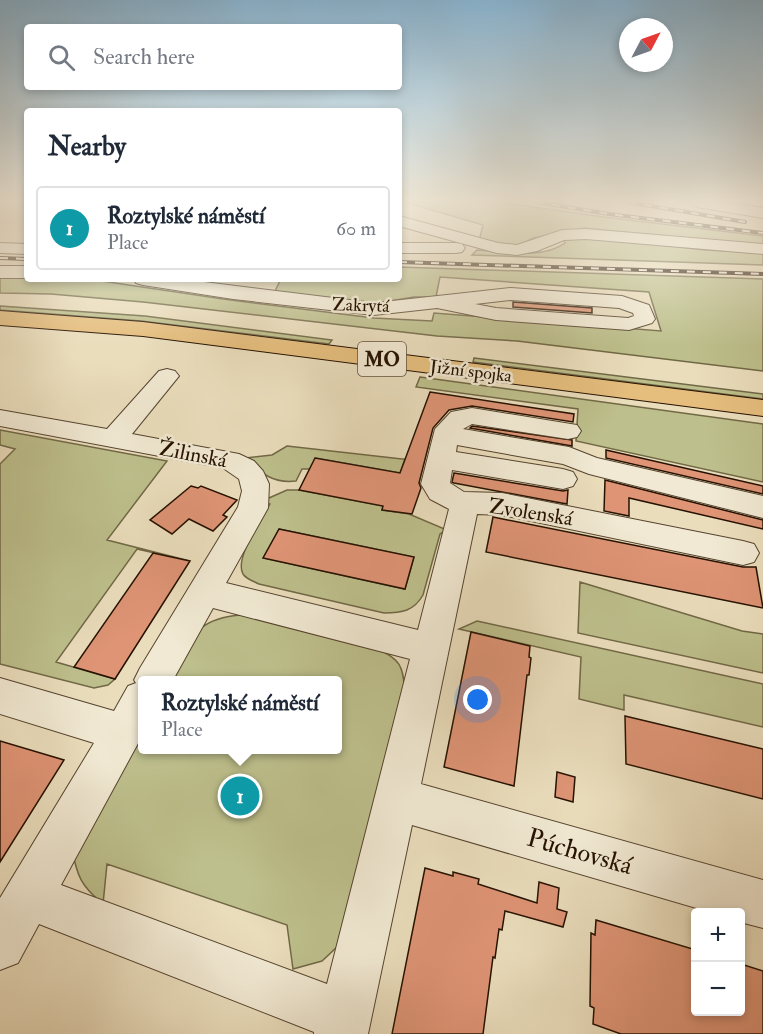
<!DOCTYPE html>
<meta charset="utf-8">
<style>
:root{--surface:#fff;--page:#f2f2f3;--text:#1f2937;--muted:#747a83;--line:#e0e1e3;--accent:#8f2418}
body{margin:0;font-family:"IM FELL Double Pica",serif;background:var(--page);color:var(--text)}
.controls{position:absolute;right:18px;bottom:18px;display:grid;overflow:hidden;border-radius:6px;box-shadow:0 3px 9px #0003}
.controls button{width:54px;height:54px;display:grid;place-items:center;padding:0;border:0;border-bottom:2px solid var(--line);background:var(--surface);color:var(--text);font:30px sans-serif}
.compass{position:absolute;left:619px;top:18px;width:54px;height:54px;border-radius:50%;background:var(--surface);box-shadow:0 3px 9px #0003;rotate:49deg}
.you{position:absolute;left:478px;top:700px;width:21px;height:21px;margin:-15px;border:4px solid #fff;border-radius:50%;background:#1a73e8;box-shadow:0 0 0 9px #1a73e833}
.badge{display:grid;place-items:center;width:39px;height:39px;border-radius:50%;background:var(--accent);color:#fff;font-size:20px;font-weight:700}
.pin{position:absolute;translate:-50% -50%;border:3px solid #fff;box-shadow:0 2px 6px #0006}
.popup{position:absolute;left:138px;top:676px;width:204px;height:78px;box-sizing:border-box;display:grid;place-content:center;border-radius:6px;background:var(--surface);filter:drop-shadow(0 2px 4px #0005);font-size:20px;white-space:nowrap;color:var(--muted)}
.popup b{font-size:22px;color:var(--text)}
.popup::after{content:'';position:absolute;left:50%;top:100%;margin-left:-12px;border:12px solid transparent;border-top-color:var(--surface)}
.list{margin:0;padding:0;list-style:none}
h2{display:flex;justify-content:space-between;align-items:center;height:78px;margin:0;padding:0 24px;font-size:26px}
h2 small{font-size:20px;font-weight:400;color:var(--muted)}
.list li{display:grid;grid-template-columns:39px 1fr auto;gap:18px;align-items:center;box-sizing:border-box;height:84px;margin:0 12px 12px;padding:0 12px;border:2px solid var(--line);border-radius:6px}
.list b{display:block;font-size:22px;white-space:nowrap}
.list p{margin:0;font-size:20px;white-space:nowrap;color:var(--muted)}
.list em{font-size:20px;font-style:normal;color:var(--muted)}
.icon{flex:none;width:33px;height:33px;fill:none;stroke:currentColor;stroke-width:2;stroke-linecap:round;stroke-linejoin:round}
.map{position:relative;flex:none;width:763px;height:1034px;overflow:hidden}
.search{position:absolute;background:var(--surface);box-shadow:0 3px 9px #0003;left:24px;top:24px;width:378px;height:66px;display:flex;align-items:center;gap:15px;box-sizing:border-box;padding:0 21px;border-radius:6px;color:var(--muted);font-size:22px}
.panel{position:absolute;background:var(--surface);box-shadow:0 3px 9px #0003;left:24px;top:108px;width:378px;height:174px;border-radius:6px}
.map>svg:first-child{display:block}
.green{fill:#bdbf8c;stroke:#716846;stroke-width:1.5;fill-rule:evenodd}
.building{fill:#de9475;stroke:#251100;stroke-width:1.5}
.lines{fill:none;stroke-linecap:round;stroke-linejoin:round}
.minor-casing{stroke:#56442f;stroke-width:2}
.highway-casing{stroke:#251100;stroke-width:2}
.minor{fill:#f1e9d3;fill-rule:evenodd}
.highway{fill:#e5be7e;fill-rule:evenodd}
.rail-casing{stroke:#251100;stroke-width:4}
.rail{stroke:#f1e9d3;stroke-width:2;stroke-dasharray:8;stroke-linecap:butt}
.labels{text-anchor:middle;stroke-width:5;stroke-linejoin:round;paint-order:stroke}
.far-street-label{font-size:18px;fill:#251100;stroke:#f1e9d3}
.shield{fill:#f1e9d3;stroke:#62523f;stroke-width:1.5}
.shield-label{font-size:20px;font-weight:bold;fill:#251100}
.street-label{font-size:21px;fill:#251100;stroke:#f1e9d3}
.near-street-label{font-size:26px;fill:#251100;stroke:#f1e9d3}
</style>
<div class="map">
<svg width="763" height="1034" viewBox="0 0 763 1034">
<rect width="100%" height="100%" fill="#eaddbc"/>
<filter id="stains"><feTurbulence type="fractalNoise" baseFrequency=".00333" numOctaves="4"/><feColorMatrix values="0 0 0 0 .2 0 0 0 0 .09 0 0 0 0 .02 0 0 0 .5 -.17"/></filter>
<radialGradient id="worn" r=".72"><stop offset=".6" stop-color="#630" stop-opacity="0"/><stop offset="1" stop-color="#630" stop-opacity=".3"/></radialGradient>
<path class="green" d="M404 202H497L604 217 763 236V246L584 228 534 238 514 247 479 241 483 225Z
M594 237 705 250 763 253V265L472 255 477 250C503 251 542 260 565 243L564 240Z
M399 267 763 279V371L517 341 437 336 143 302 51 294 0 293V277L95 280 223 299 374 318 432 321 434 313 661 331 649 292 440 277 436 297H414L378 303 274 293 281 279H399Z
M0 306 145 316 332 340 329 344 141 321 0 310Z
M474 358 763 394V399L473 362Z
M420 377 763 424V482L576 441 578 409 416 387Z
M0 430 167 461 107 540 190 561 137 549 56 662 115 679 108 685 94 688 0 664V464L15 449 0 445Z
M287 446 402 459H405L400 473 316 458 310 469H302L296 481C273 484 261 473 245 458L272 455Z
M287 490H299L383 506 382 510 409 514 447 530 440 534 423 595C414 611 402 613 384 613L259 584C253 581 246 579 243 574 234 558 262 519 270 504L264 503 269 498ZM279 529 414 557 405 589 264 558Z
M580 582 742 631 763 634V673L578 633Z
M242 615 375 647C401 660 403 665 405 693L338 946 322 961 293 969 287 925 107 864 103 904C81 886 77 876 72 849L142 724V750H338V680H167C189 642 193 618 242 615Z
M477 621 763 684V727L624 695V710L579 699 581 657 459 629Z"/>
<path class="building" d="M513 302 592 308V313L513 307Z
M430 392 574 414 573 422 472 406 449 410 433 428 419 483 421 488 412 514 382 510 383 506 299 490 315 458 400 473Z
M472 426 572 440V446L470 428Z
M606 450 763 486V494L606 458Z
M454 473 563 491 568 490 567 504 454 483 452 482Z
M605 480 763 520V529L629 498V516L604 511Z
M191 486 198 488 201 486 237 500 223 515 227 517 213 531 189 519 172 534 150 520Z
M493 517 743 567H756L763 608 486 552Z
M279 529 414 557 405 589 263 558Z
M153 553 190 561 115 679 74 667Z
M471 632 530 646 529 657 531 658 529 675H527L514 786 444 767Z
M625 716 763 749V799L626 764Z
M0 741 64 760 0 862Z
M557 772 575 777 573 802 555 797Z
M425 868 453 876V872L479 879 478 884 537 903 539 882 559 888 557 909 567 912 563 927 505 911 502 930 499 929 495 958 493 957 483 1034H392Z
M596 920 696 950V1011H741V964L763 971V1034H621L593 1024 594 1008 590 1006 591 933 595 935Z"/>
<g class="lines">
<defs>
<path id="minor" d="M689 202H722L763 208V218L697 207Z
M399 216 498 243 517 245 562 230 586 229 763 244V254L586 239 564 240 537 251 517 255 497 253 399 226Z
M0 243 27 244V254L0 253Z
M399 243H456L462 244 465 248 462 252 456 253H399Z
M0 266H27V278H0Z
M134 279H180L374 303 511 288 622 296 649 305 655 319 652 323 629 330 496 320 437 308 374 315 233 299 143 285 136 283ZM511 300 619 308 633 313 634 316 628 318 496 308 475 304Z
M167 369 175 371 179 376 132 434 239 454 254 461 263 471 269 484 268 508 226 583 418 630 449 509 430 499 421 484 435 429 451 412 472 408 577 425 581 431 577 437 568 439 472 424 463 429 569 447 597 458 763 496V518L589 474 563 464 457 445 456 452 563 469 573 472 577 479 573 486 563 489 452 470 450 483 464 492 502 493 743 541 754 544 759 553 754 562 743 565 502 515 477 514 421 784 763 880V928L740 922V912H710L412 825 368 1034H314V1032L39 924 18 963 0 970V898L94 743 0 714V678L114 711 128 686 136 683 134 680 140 668 238 507 242 491 239 479 223 468 0 426V410L107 429 159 371ZM213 608 410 659 327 984 61 885 142 736V680H173Z"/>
<path id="highway" d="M0 311 143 322 763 400V416L143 336 0 325Z"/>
</defs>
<use href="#minor" class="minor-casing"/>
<use href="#highway" class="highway-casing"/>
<use href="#minor" class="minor"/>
<use href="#highway" class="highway"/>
<defs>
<path id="rail" d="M536 202 609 214 763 233
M628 202 745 222
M0 258 27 259
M399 262 763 274"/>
</defs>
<use href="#rail" class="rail-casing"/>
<use href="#rail" class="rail"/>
</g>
<linearGradient id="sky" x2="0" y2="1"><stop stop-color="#89b6d4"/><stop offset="0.58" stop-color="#f6f0e1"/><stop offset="1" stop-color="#f6f0e1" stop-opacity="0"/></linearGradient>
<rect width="763" height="346" fill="url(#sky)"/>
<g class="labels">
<g class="far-street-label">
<text transform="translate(361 305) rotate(2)" y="6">Zakrytá</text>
<text transform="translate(471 371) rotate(7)" y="6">Jižní spojka</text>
</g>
<rect class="shield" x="358" y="342" width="48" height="34" rx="4.5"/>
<g class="shield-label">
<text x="382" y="366">MO</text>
</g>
<g class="street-label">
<text transform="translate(193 454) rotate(11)" y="7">Žilinská</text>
<text transform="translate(531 512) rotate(9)" y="7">Zvolenská</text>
</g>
<g class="near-street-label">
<text transform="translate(580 851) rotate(16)" y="9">Púchovská</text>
</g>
</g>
<rect width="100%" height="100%" filter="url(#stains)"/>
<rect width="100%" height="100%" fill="url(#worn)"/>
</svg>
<div class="controls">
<button>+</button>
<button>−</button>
</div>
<svg class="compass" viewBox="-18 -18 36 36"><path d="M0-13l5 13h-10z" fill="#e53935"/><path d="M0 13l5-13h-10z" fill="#747a83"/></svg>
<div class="you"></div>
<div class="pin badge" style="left:240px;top:796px;background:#0f9aa8">1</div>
<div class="popup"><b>Roztylské náměstí</b>Place</div>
<div class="search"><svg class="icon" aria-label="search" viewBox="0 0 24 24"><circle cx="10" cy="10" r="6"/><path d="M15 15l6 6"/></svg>Search here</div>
<section class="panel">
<h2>Nearby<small></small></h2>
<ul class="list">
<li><span class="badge" style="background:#0f9aa8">1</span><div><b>Roztylské náměstí</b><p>Place</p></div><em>60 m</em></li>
</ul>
</section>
</div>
